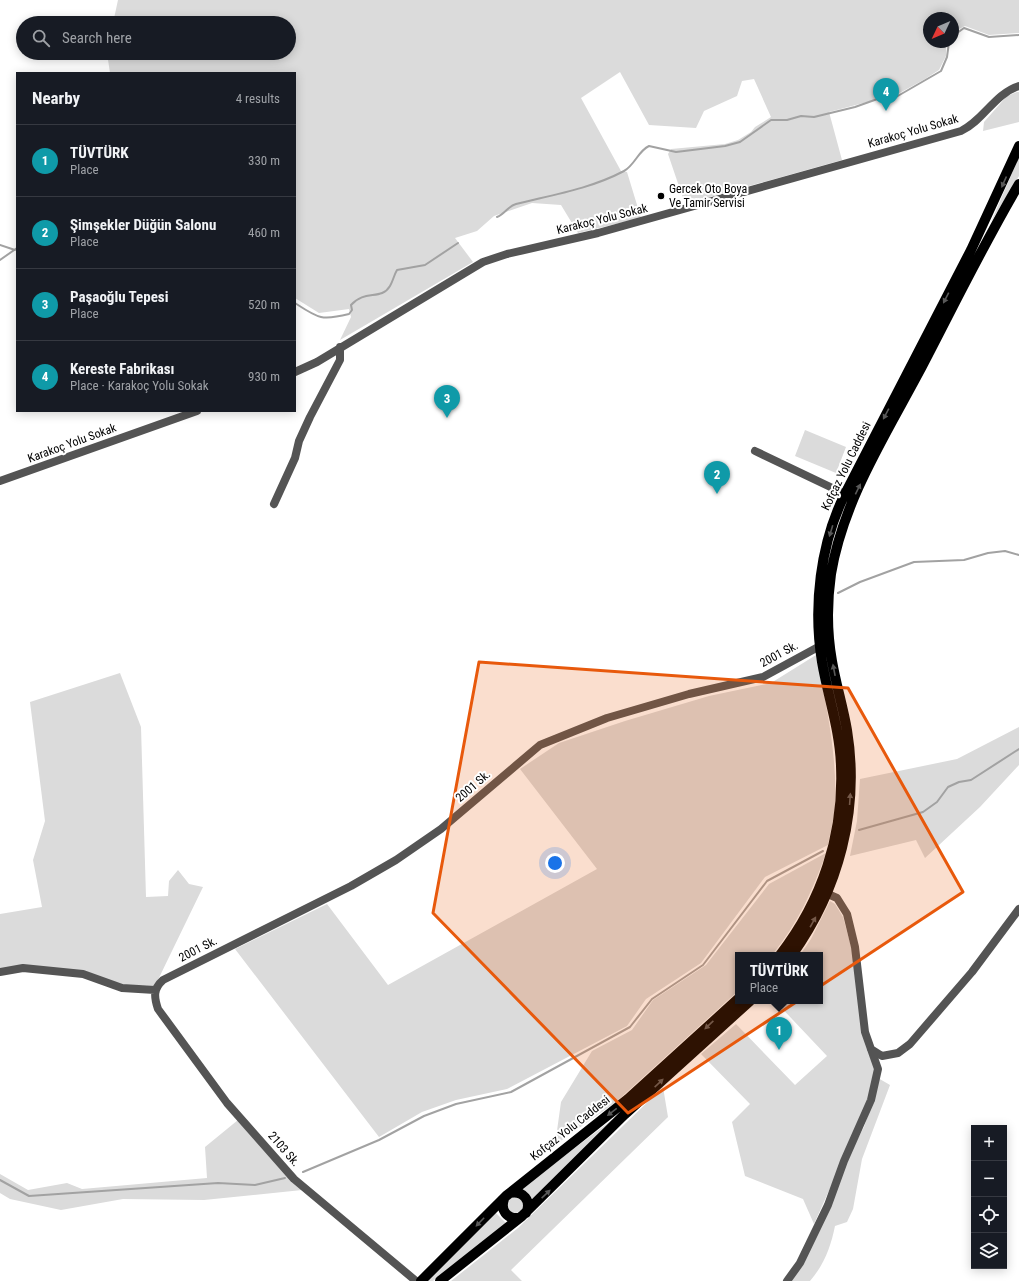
<!DOCTYPE html>
<meta charset="utf-8">
<style>
:root{--surface:#171b24;--page:#242831;--text:#f1f3f6;--muted:#9ea1a6;--line:#363941;--accent:#7c3aed}
body{margin:0;font-family:"Roboto Condensed",sans-serif;background:var(--page);color:var(--text)}
.controls{position:absolute;right:12px;bottom:12px;display:grid;overflow:hidden;border-radius:0px;box-shadow:0 2px 10px #0003}
.controls button{width:36px;height:36px;display:grid;place-items:center;padding:0;border:0;border-bottom:1px solid var(--line);background:var(--surface);color:var(--text);font:20px sans-serif}
.compass{position:absolute;left:923px;top:12px;width:36px;height:36px;border-radius:50%;background:var(--surface);box-shadow:0 2px 10px #0003;rotate:226deg}
.you{position:absolute;left:555px;top:863px;width:14px;height:14px;margin:-10px;border:3px solid #fff;border-radius:50%;background:#1a73e8;box-shadow:0 0 0 6px #1a73e833}
.badge{display:grid;place-items:center;width:26px;height:26px;border-radius:50%;background:var(--accent);color:#fff;font-size:13px;font-weight:700}
.pin{position:absolute;translate:-50% -33px;filter:drop-shadow(0 1px 2px #0008)}
.pin::after{content:'';position:absolute;top:21px;width:14px;height:12px;background:inherit;clip-path:polygon(0 0,100% 0,50% 100%)}
.popup{position:absolute;left:735px;top:952px;width:88px;height:52px;box-sizing:border-box;display:grid;place-content:center;border-radius:0px;background:var(--surface);filter:drop-shadow(0 1px 3px #0005);font-size:13px;white-space:nowrap;color:var(--muted)}
.popup b{font-size:15px;color:var(--text)}
.popup::after{content:'';position:absolute;left:50%;top:100%;margin-left:-8px;border:8px solid transparent;border-top-color:var(--surface)}
.list{margin:0;padding:0;list-style:none}
h2{display:flex;justify-content:space-between;align-items:center;height:52px;margin:0;padding:0 16px;font-size:17px}
h2 small{font-size:13px;font-weight:400;color:var(--muted)}
.list li{display:grid;grid-template-columns:26px 1fr auto;gap:12px;align-items:center;box-sizing:border-box;height:72px;padding:0 16px;border-top:1px solid var(--line)}
.list b{display:block;font-size:15px;white-space:nowrap}
.list p{margin:0;font-size:13px;white-space:nowrap;color:var(--muted)}
.list em{font-size:13px;font-style:normal;color:var(--muted)}
.icon{flex:none;width:22px;height:22px;fill:none;stroke:currentColor;stroke-width:2;stroke-linecap:round;stroke-linejoin:round}
.map{position:relative;flex:none;width:1019px;height:1281px;overflow:hidden}
.search{position:absolute;background:var(--surface);box-shadow:0 2px 10px #0003;left:16px;top:16px;width:280px;height:44px;display:flex;align-items:center;gap:10px;box-sizing:border-box;padding:0 14px;border-radius:22px;color:var(--muted);font-size:15px}
.panel{position:absolute;background:var(--surface);box-shadow:0 2px 10px #0003;left:16px;top:72px;width:280px;height:340px;border-radius:0px}
.map>svg:first-child{display:block}
.green{fill:#dbdbdb}
.lines{fill:none;stroke-linecap:round;stroke-linejoin:round}
.stream{stroke:#a2a2a2;stroke-width:2}
.minor{stroke:#545454;stroke-width:8}
.major{stroke:#000;stroke-width:10}
.oneway{fill:#595959}
.marked{fill:#e8590c;fill-opacity:0.2;stroke:#e8590c;stroke-width:3;stroke-linejoin:round}
.poi-dot{fill:#000;stroke:#fff;stroke-width:1.5}
.labels{text-anchor:middle;stroke-width:4;stroke-linejoin:round;paint-order:stroke}
.street-label{font-size:12px;fill:#000;stroke:#fff}
.poi-label{font-size:12px;fill:#000;stroke:#fff;text-anchor:start}
</style>
<div class="map">
<svg width="1019" height="1281" viewBox="0 0 1019 1281">
<rect width="100%" height="100%" fill="#fff"/>
<path class="green" d="M118 0H1019V33L989 35 965 26 953 32V18H929V42H946V56L939 70 925 79 896 95H883L871 101 829 112 842 160 685 204 668 154 671 149 725 144 738 140 751 132 755 127 771 117 754 79 742 81 737 96 704 111 696 128 649 125 620 72 581 98 621 171 627 172 641 218 578 233 561 205 532 203 494 216 477 231 455 238 473 262 340 340 351 317 349 309 319 313 295 298V73H110L107 53H289V23H113Z
M1017 92H1019V122L983 131 984 122 1007 96Z
M1019 157V176L991 222Z
M805 430 846 447 836 473 795 456Z
M816 655C826 704 837 752 835 803 835 817 830 832 828 845L765 877 701 963 646 999 627 1026 507 1089 456 1100 422 1112 379 1137 235 949 327 904 388 985 597 869 520 769 559 743 625 721 709 696 771 683Z
M120 673 141 727 146 897 168 896 169 881 178 870 189 884 203 887 155 986 122 985 84 971 0 970V914L42 907 33 860 45 821 30 702Z
M1019 727V765L980 807 925 858 916 840 850 856 857 821 860 779 957 759Z
M826 853C813 890 797 925 772 955H738V991L616 1102 555 1145 561 1102 592 1051 632 1030 653 1000 706 965 769 884Z
M830 901 835 904 843 917 852 950 876 1069 870 1099 814 1224 803 1199 745 1176 732 1122 750 1104 701 1054 736 1024 795 1085 827 1056 775 1001H820V955H800L811 939Z
M878 1078 890 1085 862 1159 853 1209 847 1222 835 1226C831 1246 824 1265 810 1281H791L846 1161 864 1127 873 1101Z
M663 1087 668 1117 511 1270 522 1281H451L518 1228Z
M617 1116 534 1200 522 1188Z
M238 1120 302 1190 204 1200 123 1199 61 1210 10 1199 0 1193V1174L28 1190 67 1183 82 1189 207 1178 205 1147Z
M507 1205a8 8 0 1 1 16 0a8 8 0 1 1-16 0Z
M495 1212 507 1224 433 1281H428Z"/>
<g class="lines">
<path class="stream" d="M953 36 964 28 989 37 1019 35
M497 217C505 214 508 206 516 204 552 195 590 189 624 171 635 165 638 151 649 146L676 152 725 146 740 142 771 120H787L801 116 814 117 855 107 883 97H896L941 71 947 57 949 42
M0 245 15 250
M0 260 17 248
M295 303C318 318 321 321 349 314L352 310 351 305C365 289 381 301 390 286 393 281 394 275 397 270L425 265 458 243
M838 593 860 582 914 562 964 560 988 553 1005 551 1019 555
M859 830 923 812 937 802 948 787 959 782 971 780 1019 749
M303 1172 379 1140 424 1116 456 1104 511 1092 630 1027 652 999 703 965 767 881 823 851
M0 1180 29 1196 218 1183 255 1185 285 1178"/>
<path class="minor" d="M295 372 317 362 483 262 507 254 598 233 961 131C984 120 994 94 1019 86
M755 451 845 494
M0 481 197 411
M274 504 295 458 299 441 310 417 340 360V347
M0 972 23 968 83 974 122 988 155 990
M871 1049 882 1056 898 1053 910 1044 972 972 1019 909
M416 1281 294 1179 227 1103 158 1009C154 997 153 989 163 980L351 886 396 860 441 829 540 745 607 718 689 694 763 677 820 646
M787 1281 800 1263 828 1205 844 1161 871 1100 878 1069 865 1032 855 947 847 914 837 898 821 891"/>
<path class="major" d="M780 955C822 901 844 835 841 766 840 730 828 697 822 662 813 607 820 544 845 494L971 250 1019 146
M792 955C839 889 860 810 847 730 843 707 836 684 832 661 827 633 827 602 831 574 843 501 885 436 919 372 952 309 983 245 1019 184
M510 1193C523 1190 532 1201 526 1213
M504 1199C500 1210 507 1219 518 1218
M421 1281 506 1196 628 1099 738 999
M440 1281 522 1216 624 1115 750 1001"/>
</g>
<defs><path id="oneway-solid" d="M-6-.8H1V-3.2L6.5 0L1 3.2V.8H-6Z"/></defs>
<g class="oneway">
<use href="#oneway-solid" transform="translate(1004 182) rotate(114)"/>
<use href="#oneway-solid" transform="translate(946 298) rotate(117)"/>
<use href="#oneway-solid" transform="translate(886 414) rotate(118)"/>
<use href="#oneway-solid" transform="translate(858 489) rotate(-64)"/>
<use href="#oneway-solid" transform="translate(831 531) rotate(107)"/>
<use href="#oneway-solid" transform="translate(834 670) rotate(-101)"/>
<use href="#oneway-solid" transform="translate(850 799) rotate(-86)"/>
<use href="#oneway-solid" transform="translate(813 922) rotate(-61)"/>
<use href="#oneway-solid" transform="translate(709 1025) rotate(137)"/>
<use href="#oneway-solid" transform="translate(659 1083) rotate(-43)"/>
<use href="#oneway-solid" transform="translate(612 1112) rotate(142)"/>
<use href="#oneway-solid" transform="translate(546 1194) rotate(-43)"/>
<use href="#oneway-solid" transform="translate(480 1222) rotate(134)"/>
</g>
<path class="marked" d="M479 662 848 688 963 892 628 1113 433 913Z"/>
<circle class="poi-dot" cx="661" cy="196" r="4"/>
<g class="labels">
<g class="street-label">
<text transform="translate(913 131) rotate(-16)" y="4">Karakoç Yolu Sokak</text>
<text transform="translate(602 219) rotate(-14)" y="4">Karakoç Yolu Sokak</text>
<text transform="translate(72 443) rotate(-20)" y="4">Karakoç Yolu Sokak</text>
<text transform="translate(846 466) rotate(-64)" y="4">Kofçaz Yolu Caddesi</text>
<text transform="translate(779 654) rotate(-28)" y="4">2001 Sk.</text>
<text transform="translate(473 786) rotate(-41)" y="4">2001 Sk.</text>
<text transform="translate(198 949) rotate(-27)" y="4">2001 Sk.</text>
<text transform="translate(570 1128) rotate(-38)" y="4">Kofçaz Yolu Caddesi</text>
<text transform="translate(284 1149) rotate(49)" y="4">2103 Sk.</text>
</g>
<g class="poi-label">
<text x="669" y="193">Gercek Oto Boya<tspan x="669" dy="14">Ve Tamir Servisi</tspan></text>
</g>
</g>
</svg>
<div class="controls">
<button>+</button>
<button>−</button>
<button><svg class="icon" aria-label="locate" viewBox="0 0 24 24"><circle cx="12" cy="12" r="6"/><path d="M12 2v4M12 18v4M2 12h4M18 12h4"/></svg></button>
<button><svg class="icon" aria-label="layers" viewBox="0 0 24 24"><path d="M12 4l9 5-9 5-9-5zM3 14l9 5 9-5"/></svg></button>
</div>
<svg class="compass" viewBox="-18 -18 36 36"><path d="M0-13l5 13h-10z" fill="#e53935"/><path d="M0 13l5-13h-10z" fill="#9ea1a6"/></svg>
<div class="you"></div>
<div class="pin badge" style="left:779px;top:1050px;background:#0f9aa8">1</div>
<div class="popup"><b>TÜVTÜRK</b>Place</div>
<div class="pin badge" style="left:717px;top:494px;background:#0f9aa8">2</div>
<div class="pin badge" style="left:447px;top:418px;background:#0f9aa8">3</div>
<div class="pin badge" style="left:886px;top:111px;background:#0f9aa8">4</div>
<div class="search"><svg class="icon" aria-label="search" viewBox="0 0 24 24"><circle cx="10" cy="10" r="6"/><path d="M15 15l6 6"/></svg>Search here</div>
<section class="panel">
<h2>Nearby<small>4 results</small></h2>
<ul class="list">
<li><span class="badge" style="background:#0f9aa8">1</span><div><b>TÜVTÜRK</b><p>Place</p></div><em>330 m</em></li>
<li><span class="badge" style="background:#0f9aa8">2</span><div><b>Şimşekler Düğün Salonu</b><p>Place</p></div><em>460 m</em></li>
<li><span class="badge" style="background:#0f9aa8">3</span><div><b>Paşaoğlu Tepesi</b><p>Place</p></div><em>520 m</em></li>
<li><span class="badge" style="background:#0f9aa8">4</span><div><b>Kereste Fabrikası</b><p>Place · Karakoç Yolu Sokak</p></div><em>930 m</em></li>
</ul>
</section>
</div>
